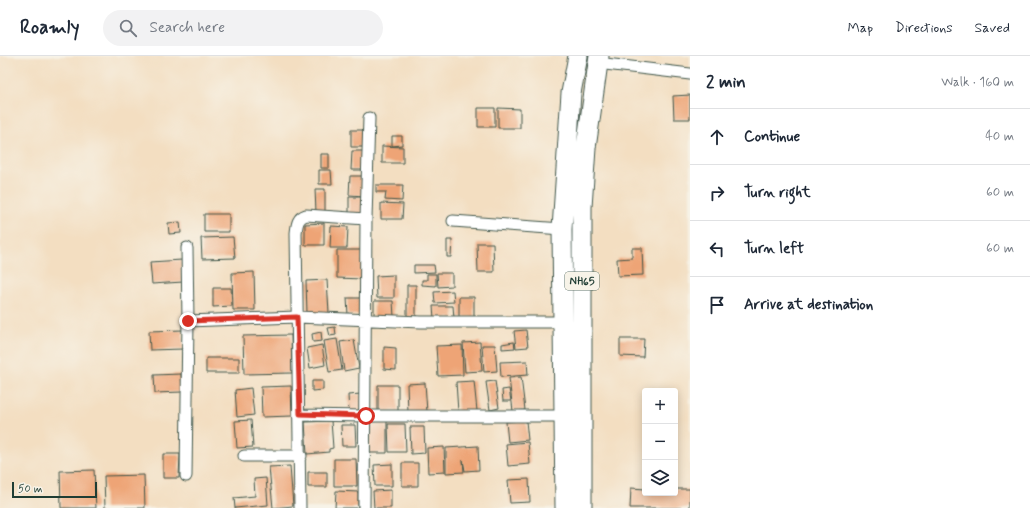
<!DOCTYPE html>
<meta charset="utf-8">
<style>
:root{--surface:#fff;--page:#f2f2f3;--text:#1f2937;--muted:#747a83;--line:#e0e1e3}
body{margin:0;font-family:Mynerve,sans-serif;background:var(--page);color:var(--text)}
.controls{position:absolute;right:12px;bottom:12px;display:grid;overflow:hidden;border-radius:4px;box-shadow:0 2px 10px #0003}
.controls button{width:36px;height:36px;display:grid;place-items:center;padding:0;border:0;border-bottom:1px solid var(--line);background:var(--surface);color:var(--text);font:20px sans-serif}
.scale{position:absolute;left:12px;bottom:10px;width:85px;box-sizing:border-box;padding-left:4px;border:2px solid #1f3d34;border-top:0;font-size:11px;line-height:14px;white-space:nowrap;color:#1f3d34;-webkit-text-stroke:3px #f7f3e8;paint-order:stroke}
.stop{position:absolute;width:12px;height:12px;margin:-9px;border:3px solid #d93025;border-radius:50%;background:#fff}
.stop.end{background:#d93025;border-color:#fff;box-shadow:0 1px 4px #0008}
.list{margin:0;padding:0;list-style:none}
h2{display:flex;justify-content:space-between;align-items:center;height:52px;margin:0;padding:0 16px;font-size:17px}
h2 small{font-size:13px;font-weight:400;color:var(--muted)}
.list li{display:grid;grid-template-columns:26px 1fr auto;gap:12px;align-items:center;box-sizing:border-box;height:56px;padding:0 16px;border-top:1px solid var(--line)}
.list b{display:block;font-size:15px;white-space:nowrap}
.list em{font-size:13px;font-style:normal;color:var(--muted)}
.icon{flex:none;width:22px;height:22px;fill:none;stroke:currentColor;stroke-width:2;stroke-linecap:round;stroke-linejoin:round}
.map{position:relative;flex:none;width:690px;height:452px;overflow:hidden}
header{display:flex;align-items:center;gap:24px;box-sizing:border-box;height:56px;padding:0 20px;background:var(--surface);border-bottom:1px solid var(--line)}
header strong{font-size:19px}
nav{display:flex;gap:22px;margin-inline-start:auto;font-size:14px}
.search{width:280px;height:36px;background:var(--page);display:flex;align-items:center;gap:10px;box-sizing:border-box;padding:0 14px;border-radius:22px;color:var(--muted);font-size:15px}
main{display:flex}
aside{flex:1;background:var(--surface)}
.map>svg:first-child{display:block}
.building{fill:#eea476}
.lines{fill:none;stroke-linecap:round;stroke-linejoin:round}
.minor-casing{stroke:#3f5549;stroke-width:13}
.trunk-casing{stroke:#3f5549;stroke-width:21}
.minor{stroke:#fff;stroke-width:11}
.trunk{stroke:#fff;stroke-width:19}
.route{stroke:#d93025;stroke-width:5}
.labels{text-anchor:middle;stroke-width:3.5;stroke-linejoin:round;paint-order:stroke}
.shield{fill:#f7f3e8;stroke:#60746a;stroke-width:1}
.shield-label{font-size:11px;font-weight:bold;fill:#1f3d34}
</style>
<header>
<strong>Roamly</strong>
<div class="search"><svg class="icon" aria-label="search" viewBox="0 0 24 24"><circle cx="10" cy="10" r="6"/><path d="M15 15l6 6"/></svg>Search here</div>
<nav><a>Map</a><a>Directions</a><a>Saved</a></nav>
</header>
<main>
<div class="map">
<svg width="690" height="452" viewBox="0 0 690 452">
<rect width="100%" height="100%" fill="#f7f3e8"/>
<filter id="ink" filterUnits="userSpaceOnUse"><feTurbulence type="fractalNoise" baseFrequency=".025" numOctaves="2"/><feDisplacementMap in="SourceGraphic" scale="8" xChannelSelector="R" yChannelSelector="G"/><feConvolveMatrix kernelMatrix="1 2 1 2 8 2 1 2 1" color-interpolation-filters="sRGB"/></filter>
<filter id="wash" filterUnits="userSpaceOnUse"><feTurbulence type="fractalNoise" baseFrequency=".012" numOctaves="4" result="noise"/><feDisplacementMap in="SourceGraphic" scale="16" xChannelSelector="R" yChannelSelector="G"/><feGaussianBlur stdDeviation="0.9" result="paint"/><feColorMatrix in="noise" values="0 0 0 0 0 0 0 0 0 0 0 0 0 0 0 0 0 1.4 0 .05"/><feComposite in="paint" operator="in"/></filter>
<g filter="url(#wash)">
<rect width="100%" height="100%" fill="#f3dec1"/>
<g id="blocks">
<path class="building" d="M690 39V63H674L673 40Z
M478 52H495V71H478Z
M498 52 520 53V72H498Z
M351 74H366V91H351Z
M392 80H402V89L392 90Z
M382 90 403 91V107H382Z
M352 95H366V114H351Z
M321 98H329V112H321Z
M319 114H331L332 128H319Z
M350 120H365V140L349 139Z
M376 129H403L402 145 385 144 386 136H376Z
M315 133H325V156H316Z
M349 141H364V160L349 161Z
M381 147 403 148 402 163H381Z
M204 158H229V176H204Z
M180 166 181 177 169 178 168 167Z
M324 167V189H305V168Z
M331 170 348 171 347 192H330Z
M233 181 235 202 202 203 201 182Z
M447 184H452L451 201H447Z
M477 187H493L494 216H478Z
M632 192H642L643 219 618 220 617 203 632 202Z
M337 194H362V223L337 222Z
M182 204 183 226 152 228 150 206Z
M414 209H434L435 216 414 217Z
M254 216 255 254H233L232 217Z
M437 217H452V230L438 231Z
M427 218H436V230L422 229V224H427Z
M394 219V242H377L376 220Z
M327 224 329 257H307L306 225Z
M407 229H416V261H407Z
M213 232H231L232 250 213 251Z
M453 235 454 246 435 247 434 236Z
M459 241H474V261H459Z
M347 242H361L362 259H348Z
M374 245H393L394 261H374Z
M433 250H453L454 262H434Z
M335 271 336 279 330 280 328 272Z
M183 274V293L150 294 149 275Z
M526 274 528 291 516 292 514 275Z
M321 276 322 285 313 286 312 278Z
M291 279 292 317 244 318 243 280Z
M337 283 342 314 329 316 324 285Z
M620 283H644L643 301 620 300Z
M354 284 359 312 344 315 340 286Z
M480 286 482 315 465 316 463 287Z
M514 286 515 292 502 293V288Z
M322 289 325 309 310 312 307 292Z
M462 289 463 319 438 320 436 290Z
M482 289H495L497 315 484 316Z
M384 291 396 292V314L384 313Z
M206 302H239V317H206Z
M527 305 528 319 501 321 500 306Z
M181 318 182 336 155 337 154 319Z
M521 321 525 354 513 355 509 322Z
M312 325H323V334L312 335Z
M474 325 477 355 458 356 456 326Z
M495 325 499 352 490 354 486 326Z
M425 327 427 356 408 357 407 328Z
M378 329H398V355H378Z
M291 330 292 360 262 361 261 331Z
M251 332 254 359 237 361 235 334Z
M509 333 511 345H503L502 334Z
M361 338 362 357H349L348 339Z
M251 364 253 391 237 392 235 365Z
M331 365 333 392 329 393V396L307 398 305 366Z
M387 365V397H368L367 366Z
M526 365 528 384 508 386 506 366Z
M388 368H405L406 396H389Z
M341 369H355L356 390H342Z
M410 371H424L425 397 411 398Z
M528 386 530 408 508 410 506 388Z
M478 390 479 414 465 415 463 404 464 416 446 417V392Z
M444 391 445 416 428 417 427 392Z
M163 398H180L179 422H163Z
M334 403H356L357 430H334Z
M402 407H418V430H402Z
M392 408V430H375L374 409Z
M290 410 293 450 273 452 269 411Z
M94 414 96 452H61L60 415Z
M308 416H327V431H308Z
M144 419 145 452H105L104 420Z
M266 422 268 449 235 452 234 442 255 440 254 423Z
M529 423 530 446 510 447 508 424Z
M631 432 645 433V437H675V433H690V452H630Z
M391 434V452H374L373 435Z
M336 435 358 436V452H335Z"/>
</g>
</g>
<g filter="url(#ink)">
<use href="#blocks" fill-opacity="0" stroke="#3f5549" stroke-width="1"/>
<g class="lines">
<defs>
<path id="minor" d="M597 7 690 18
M453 165 562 173
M188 265 297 261 421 266H564
M300 359 366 360H565
M244 400H301
M186 420 188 265 187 192
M300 452 296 177C297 169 297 162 306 159L366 163
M364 452 366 163 369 62"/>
<path id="trunk" d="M565 452 562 173 571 37 578 0
M582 452V151L586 92 599 0"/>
</defs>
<use href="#minor" class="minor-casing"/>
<use href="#trunk" class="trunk-casing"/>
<use href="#minor" class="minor"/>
<use href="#trunk" class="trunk"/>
</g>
</g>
<g class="lines" filter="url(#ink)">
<path class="route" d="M188 265 297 261 300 358 366 360"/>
</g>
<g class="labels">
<rect class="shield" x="565" y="216" width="34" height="18" rx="3"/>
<g class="shield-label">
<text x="582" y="229">NH65</text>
</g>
</g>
</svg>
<div class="controls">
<button>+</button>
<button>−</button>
<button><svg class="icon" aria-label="layers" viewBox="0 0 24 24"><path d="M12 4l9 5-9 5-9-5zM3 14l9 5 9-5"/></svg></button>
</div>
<div class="scale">50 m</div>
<div class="stop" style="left:366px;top:360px"></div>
<div class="stop end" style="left:188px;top:265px"></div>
</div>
<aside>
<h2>2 min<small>Walk · 160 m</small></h2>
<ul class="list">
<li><svg class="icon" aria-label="ahead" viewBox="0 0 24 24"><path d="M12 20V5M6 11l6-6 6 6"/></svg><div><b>Continue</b></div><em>40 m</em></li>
<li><svg class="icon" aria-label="right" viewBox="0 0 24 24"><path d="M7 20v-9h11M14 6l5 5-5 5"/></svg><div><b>Turn right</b></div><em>60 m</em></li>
<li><svg class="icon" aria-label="left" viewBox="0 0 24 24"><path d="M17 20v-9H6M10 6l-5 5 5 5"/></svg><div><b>Turn left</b></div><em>60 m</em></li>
<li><svg class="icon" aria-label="arrive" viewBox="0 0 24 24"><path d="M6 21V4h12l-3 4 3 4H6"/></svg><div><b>Arrive at destination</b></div></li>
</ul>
</aside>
</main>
